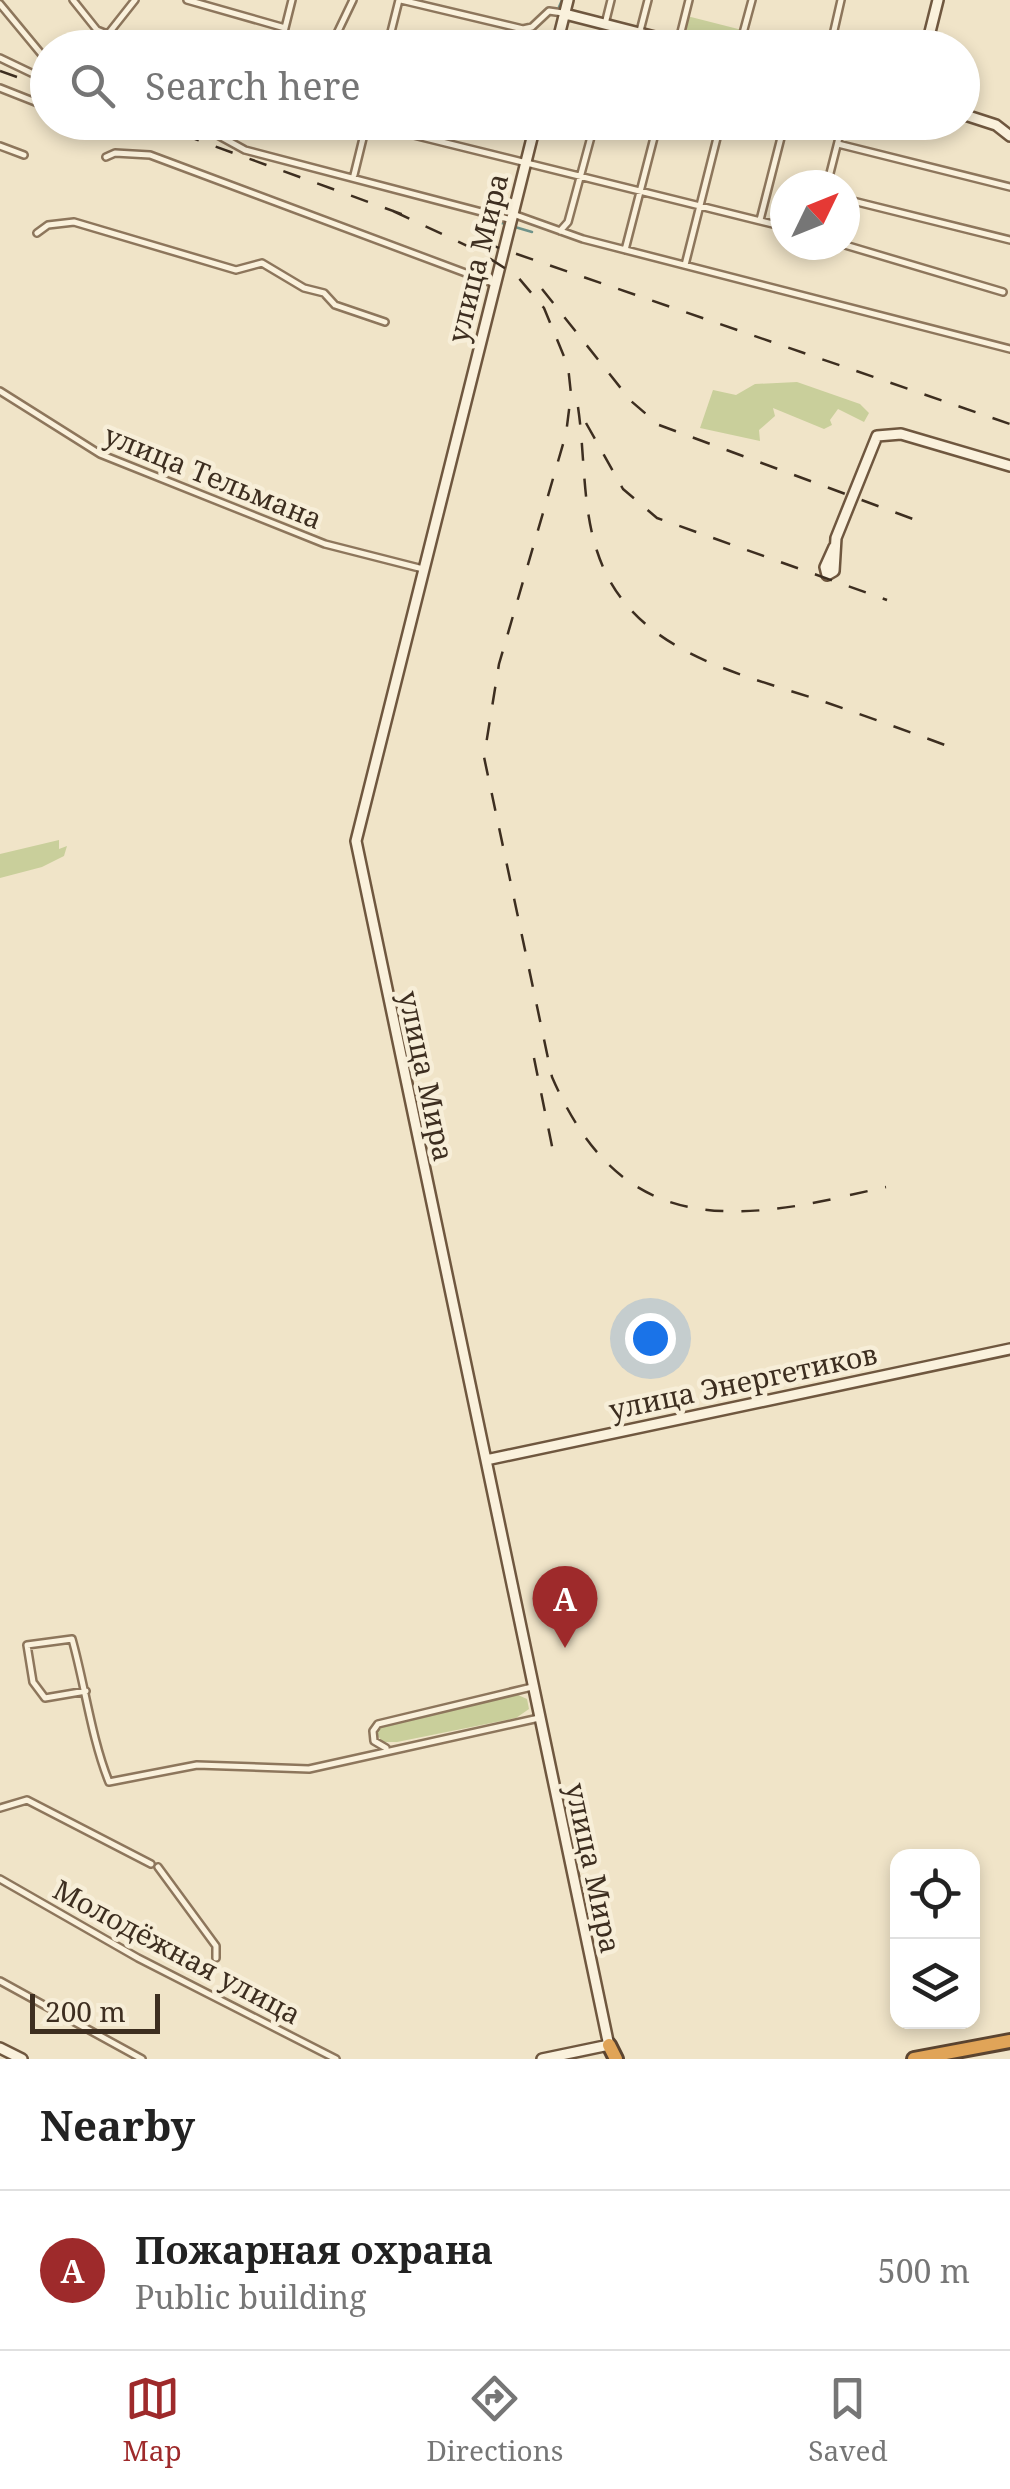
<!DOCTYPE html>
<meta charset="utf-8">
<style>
:root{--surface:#fff;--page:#f6f6f6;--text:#222;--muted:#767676;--line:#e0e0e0;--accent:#9e2a2b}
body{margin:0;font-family:"Noto Serif",serif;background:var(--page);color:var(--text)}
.controls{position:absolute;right:30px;bottom:30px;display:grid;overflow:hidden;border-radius:20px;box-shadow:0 5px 15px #0003}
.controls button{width:90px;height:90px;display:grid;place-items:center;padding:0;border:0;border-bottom:2px solid var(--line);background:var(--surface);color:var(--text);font:50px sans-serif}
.compass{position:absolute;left:770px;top:170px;width:90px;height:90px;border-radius:50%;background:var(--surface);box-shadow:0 5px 15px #0003;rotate:47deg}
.scale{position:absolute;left:30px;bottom:25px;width:130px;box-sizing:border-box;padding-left:10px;border:5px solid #3d2e20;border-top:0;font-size:28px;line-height:35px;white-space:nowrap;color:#3d2e20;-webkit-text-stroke:8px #f7eed8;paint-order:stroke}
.you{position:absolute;left:650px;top:1338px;width:35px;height:35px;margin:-25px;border:8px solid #fff;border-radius:50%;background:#1a73e8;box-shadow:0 0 0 15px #1a73e833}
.badge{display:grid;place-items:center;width:65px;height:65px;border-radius:50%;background:var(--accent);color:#fff;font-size:32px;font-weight:700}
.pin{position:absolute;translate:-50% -82px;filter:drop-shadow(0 2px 5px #0008)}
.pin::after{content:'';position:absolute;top:52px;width:35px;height:30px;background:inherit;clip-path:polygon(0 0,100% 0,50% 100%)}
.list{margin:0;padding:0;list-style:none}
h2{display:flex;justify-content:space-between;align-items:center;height:130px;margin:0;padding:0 40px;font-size:42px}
h2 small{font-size:32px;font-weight:400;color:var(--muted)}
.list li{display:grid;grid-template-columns:65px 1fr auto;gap:30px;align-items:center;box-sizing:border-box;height:160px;padding:0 40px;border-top:2px solid var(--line)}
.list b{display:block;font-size:38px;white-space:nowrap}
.list p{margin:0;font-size:32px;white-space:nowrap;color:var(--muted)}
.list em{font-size:32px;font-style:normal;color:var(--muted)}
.icon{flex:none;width:55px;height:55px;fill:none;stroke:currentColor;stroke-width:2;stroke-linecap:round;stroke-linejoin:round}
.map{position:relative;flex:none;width:1010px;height:2059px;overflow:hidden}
.search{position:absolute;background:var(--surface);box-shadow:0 5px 15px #0003;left:30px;right:30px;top:30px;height:110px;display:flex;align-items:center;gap:25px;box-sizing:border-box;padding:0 35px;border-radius:55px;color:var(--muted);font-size:38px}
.sheet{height:290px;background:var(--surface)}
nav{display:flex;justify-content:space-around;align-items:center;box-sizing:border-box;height:140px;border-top:2px solid var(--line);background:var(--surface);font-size:28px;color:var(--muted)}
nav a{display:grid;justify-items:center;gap:5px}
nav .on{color:var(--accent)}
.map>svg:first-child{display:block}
.green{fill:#c9cf9b}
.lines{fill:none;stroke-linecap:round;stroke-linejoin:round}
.stream{stroke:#6f938a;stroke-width:2.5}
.street-casing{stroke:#8d765c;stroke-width:10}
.secondary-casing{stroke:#6f573f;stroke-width:14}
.highway-casing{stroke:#5b4430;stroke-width:18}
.street{stroke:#faf1dc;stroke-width:5}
.secondary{stroke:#faf1dc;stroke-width:9}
.highway{stroke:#e0a458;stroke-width:12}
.rail{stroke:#3d2e20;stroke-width:2.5;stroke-dasharray:18 18;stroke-linecap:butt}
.labels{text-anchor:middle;stroke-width:9;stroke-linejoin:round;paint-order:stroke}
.street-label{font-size:28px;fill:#3d2e20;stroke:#f7eed8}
</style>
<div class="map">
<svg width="1010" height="2059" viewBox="0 0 1010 2059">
<rect width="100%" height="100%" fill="#f0e4c8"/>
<path class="green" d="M687 16 742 30 737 47 686 40Z
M747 31 810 47H743Z
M797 382 860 404 869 413 864 422 838 409 830 420 832 425 824 429 773 408 775 416 759 430 760 441 700 428 713 390 736 395 755 384Z
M59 840V849L67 846 64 856 42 867 0 878V854Z
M516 1694 527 1699 529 1709 516 1718 397 1742H383L377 1735 379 1725Z"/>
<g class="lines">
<path class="stream" d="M559 7 562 0
M551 48 559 18
M508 215 520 166
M488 220 506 224
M515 227 532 232"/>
<defs>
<path id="street" d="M73 0 97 30 141 48
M187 0 285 28
M401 0 523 29 532 27 549 11 563 13
M0 4 48 62
M605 24 611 0
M640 31 648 0
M97 48 135 0
M280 48 292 0
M330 48 353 0
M387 48 399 0
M614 48 621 28
M677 48 689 0
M739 48 752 0
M830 48 841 0
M0 58 48 81
M0 88 48 107
M194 122 245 150 512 220
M361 122 785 227
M838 144 1010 187
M0 146 24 155
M106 157 115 153 150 155 495 284
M354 175 367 122
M827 185 843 122
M845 199 1010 240
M513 214 583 239 1010 349
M760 220 785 122
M560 231 568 222 595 122
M37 233 48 225 74 222 236 270 262 263 304 288 324 293 335 305 385 322
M845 245 1003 292
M625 250 658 122
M685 265 721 122
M0 391 100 454 325 544 423 569
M86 1691 45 1698 33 1682 27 1645 72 1639C85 1685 91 1737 109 1782L197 1765 309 1769 539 1718
M386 1748 374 1741 373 1731 378 1724 532 1687
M0 1808 27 1800 151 1864
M158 1867 216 1946V1958
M0 1879 138 1958 336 2059
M0 1981 142 2059"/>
<path id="secondary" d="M565 14 698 48
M556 48 568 0
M926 48 938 0
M962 114 996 125 1010 136
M536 122 356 841 609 2046
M834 547 825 567 827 575 834 571 836 538 877 436 901 434 1010 466
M486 1460 1010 1349
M0 2048 22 2059
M542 2059 609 2045"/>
<path id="highway" d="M609 2045 616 2059
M914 2059 1010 2041"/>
</defs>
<use href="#street" class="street-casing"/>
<use href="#secondary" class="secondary-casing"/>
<use href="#highway" class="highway-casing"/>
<use href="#street" class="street"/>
<use href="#secondary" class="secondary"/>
<use href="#highway" class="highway"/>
<path class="rail" d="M0 71 48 88
M148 122 407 216
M393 211 478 251 517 276 544 308 568 366 571 394 566 434 499 664 484 757 552 1077C611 1213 698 1228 833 1199
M482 242 1010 424
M542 289 631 401 659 425 921 522
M578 407C585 454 582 506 597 551 629 651 735 672 822 701 863 715 904 730 945 745
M586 423 623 489 657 518 887 600
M534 1058 553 1151
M850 1195 886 1187"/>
</g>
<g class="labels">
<g class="street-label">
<text transform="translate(478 258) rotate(-76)" y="10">улица Мира</text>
<text transform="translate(213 477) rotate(22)" y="10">улица Тельмана</text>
<text transform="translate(426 1076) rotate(78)" y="10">улица Мира</text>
<text transform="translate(743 1382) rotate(-12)" y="10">улица Энергетиков</text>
<text transform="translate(593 1868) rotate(78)" y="10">улица Мира</text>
<text transform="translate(177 1952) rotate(28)" y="10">Молодёжная улица</text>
</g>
</g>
</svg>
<div class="controls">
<button><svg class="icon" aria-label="locate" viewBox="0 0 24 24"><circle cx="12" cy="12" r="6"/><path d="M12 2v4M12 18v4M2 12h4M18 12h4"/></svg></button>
<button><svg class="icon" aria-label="layers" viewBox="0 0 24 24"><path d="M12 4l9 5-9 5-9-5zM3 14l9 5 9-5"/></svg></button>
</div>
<svg class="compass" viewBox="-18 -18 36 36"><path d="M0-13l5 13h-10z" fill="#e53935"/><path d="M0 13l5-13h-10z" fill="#767676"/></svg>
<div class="scale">200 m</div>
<div class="you"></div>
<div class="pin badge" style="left:565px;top:1648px">A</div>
<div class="search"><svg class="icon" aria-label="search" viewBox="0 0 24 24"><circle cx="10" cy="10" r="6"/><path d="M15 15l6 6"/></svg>Search here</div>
</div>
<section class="sheet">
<h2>Nearby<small></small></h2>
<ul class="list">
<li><span class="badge">A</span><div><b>Пожарная охрана</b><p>Public building</p></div><em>500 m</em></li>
</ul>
</section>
<nav>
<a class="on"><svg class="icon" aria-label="map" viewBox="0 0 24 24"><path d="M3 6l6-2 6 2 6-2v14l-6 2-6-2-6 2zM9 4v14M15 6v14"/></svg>Map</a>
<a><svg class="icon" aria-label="directions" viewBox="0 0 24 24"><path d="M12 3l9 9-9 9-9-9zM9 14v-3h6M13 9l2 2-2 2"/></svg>Directions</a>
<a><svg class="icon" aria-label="saved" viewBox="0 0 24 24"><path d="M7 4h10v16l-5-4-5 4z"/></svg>Saved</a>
</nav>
